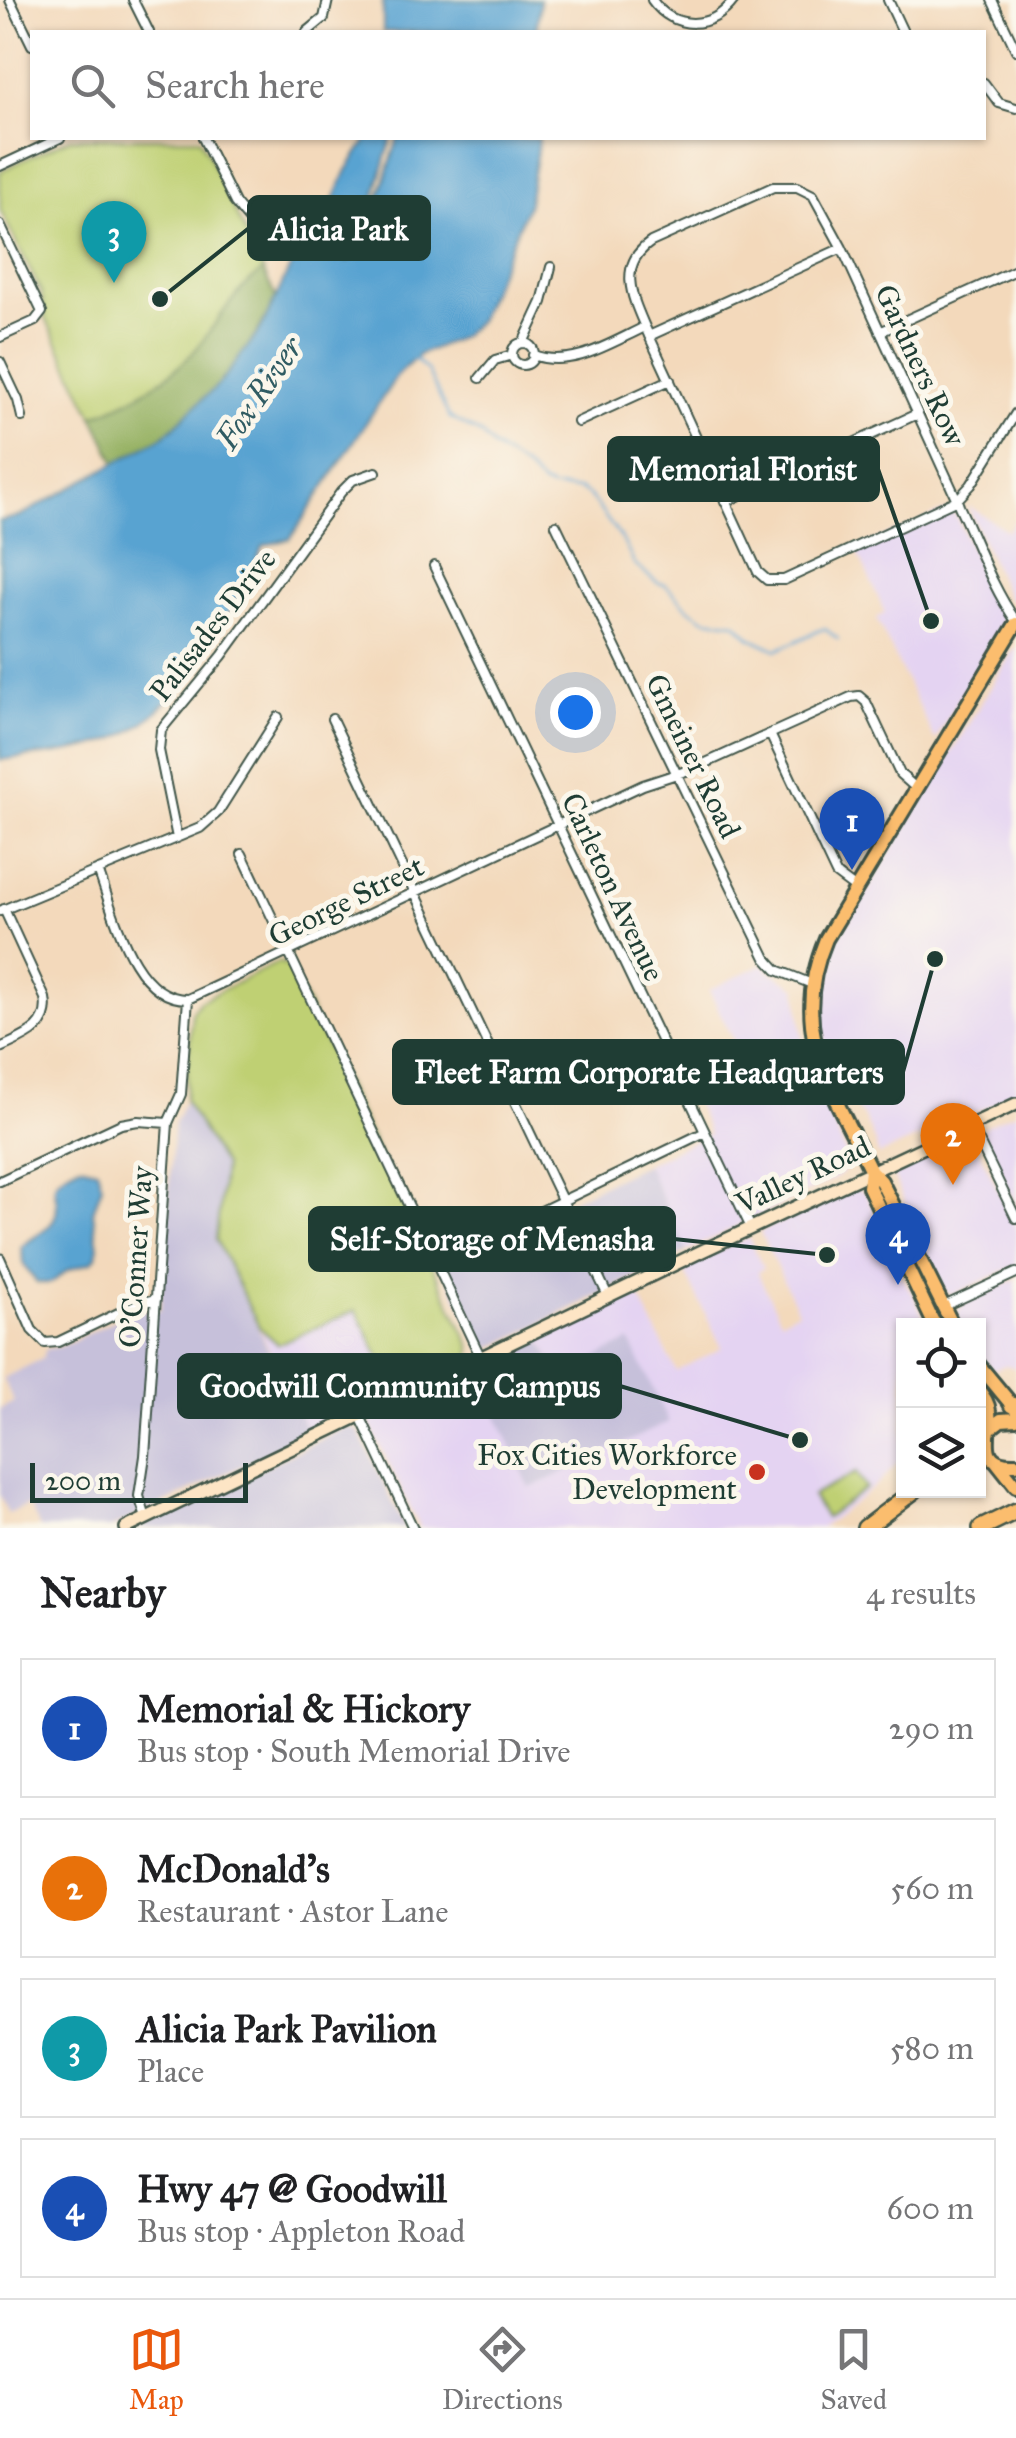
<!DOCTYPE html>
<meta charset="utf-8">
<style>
:root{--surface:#fff;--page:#f6f6f6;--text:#202124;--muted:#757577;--line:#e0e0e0;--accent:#ea580c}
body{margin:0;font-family:"IM FELL Great Primer",serif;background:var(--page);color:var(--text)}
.controls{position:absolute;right:30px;bottom:30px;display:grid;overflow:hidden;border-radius:0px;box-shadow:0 2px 8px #0004}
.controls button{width:90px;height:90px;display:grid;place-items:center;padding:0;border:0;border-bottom:2px solid var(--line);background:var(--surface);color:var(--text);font:50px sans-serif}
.scale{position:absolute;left:30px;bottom:25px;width:218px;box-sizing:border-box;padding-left:10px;border:5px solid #1f3d34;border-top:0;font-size:28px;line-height:35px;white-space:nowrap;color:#1f3d34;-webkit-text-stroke:8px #fbf7ec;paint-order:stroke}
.you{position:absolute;left:575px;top:712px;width:35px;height:35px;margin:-25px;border:8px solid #fff;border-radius:50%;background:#1a73e8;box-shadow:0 0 0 15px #1a73e833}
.badge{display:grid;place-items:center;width:65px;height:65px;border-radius:50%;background:var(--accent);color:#fff;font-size:32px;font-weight:700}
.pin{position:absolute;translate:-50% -82px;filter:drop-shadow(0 2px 5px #0008)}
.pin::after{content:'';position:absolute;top:52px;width:35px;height:30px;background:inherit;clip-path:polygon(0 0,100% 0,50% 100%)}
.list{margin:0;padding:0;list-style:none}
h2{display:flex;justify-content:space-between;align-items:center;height:130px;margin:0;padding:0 40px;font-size:42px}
h2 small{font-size:32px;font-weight:400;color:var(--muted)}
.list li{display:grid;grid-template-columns:65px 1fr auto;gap:30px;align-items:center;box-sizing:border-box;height:140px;margin:0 20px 20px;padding:0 20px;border:2px solid var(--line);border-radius:0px}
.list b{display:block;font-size:38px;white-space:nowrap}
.list p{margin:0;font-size:32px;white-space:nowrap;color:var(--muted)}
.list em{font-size:32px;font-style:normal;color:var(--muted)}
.icon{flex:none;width:55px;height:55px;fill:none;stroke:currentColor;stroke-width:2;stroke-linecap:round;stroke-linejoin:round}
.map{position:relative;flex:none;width:1016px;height:1528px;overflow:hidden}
.search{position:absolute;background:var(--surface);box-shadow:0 2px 8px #0004;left:30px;right:30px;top:30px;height:110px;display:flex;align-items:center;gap:25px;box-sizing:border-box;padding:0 35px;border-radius:0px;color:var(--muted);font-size:38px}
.sheet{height:770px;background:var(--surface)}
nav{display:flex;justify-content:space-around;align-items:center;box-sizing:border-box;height:140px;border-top:2px solid var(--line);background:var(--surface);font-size:28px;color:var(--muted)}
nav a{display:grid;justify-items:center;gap:5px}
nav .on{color:var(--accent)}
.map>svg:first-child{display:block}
.built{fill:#e4d3f2}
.industrial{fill:#c6c0da}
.green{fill:#bfd073;stroke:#6f8654;stroke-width:2.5}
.forest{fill:#97b265;stroke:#5b784c;stroke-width:2.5}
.water{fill:#59a3d1;stroke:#3c7082;stroke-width:2.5}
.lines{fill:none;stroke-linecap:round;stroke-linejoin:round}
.stream{stroke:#59a3d1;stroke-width:2.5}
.street-casing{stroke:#3f5448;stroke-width:12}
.secondary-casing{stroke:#3f5448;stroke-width:16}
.primary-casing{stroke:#3f5448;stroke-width:18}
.highway-casing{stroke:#3f5448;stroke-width:20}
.street{stroke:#fff;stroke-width:8}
.secondary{stroke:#fde5c5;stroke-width:11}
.primary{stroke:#fbbd6e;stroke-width:12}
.highway{stroke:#fbbd6e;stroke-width:15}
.poi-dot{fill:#c8321e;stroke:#fbf7ec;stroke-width:4}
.labels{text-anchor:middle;stroke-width:10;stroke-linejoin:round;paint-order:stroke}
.street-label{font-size:30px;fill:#1f3d34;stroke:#fbf7ec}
.poi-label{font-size:30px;fill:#1f3d34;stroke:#fbf7ec;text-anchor:end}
.water-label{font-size:32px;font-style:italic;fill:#305c63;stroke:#fbf7ec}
.leader{fill:none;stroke:#1f3d34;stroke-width:4}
.callout-dot{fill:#1f3d34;stroke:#fbf7ec;stroke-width:4}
.callout{fill:#1f3d34;stroke:#1f3d34;stroke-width:4}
.callout-label{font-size:32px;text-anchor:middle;font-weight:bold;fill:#fff}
</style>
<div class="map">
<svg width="1016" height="1528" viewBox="0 0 1016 1528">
<rect width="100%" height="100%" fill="#fbf7ec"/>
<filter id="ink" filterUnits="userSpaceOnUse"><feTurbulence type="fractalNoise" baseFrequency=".01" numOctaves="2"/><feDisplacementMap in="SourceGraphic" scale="20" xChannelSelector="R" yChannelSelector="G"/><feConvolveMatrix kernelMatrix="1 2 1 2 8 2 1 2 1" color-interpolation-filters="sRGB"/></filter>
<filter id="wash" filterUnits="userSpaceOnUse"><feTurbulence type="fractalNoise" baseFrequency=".0048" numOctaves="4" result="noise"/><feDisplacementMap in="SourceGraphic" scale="40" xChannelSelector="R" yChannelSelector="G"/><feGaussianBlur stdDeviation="2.25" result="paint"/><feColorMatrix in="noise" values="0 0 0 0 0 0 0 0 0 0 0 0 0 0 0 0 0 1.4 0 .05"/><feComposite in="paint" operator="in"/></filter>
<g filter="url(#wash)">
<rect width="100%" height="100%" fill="#f3d9bb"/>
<path class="built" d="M968 506 1008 531 1016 519 1015 602 1008 599Z
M947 510 956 516 1004 621 935 740 876 618 885 613 856 548Z
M1016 646V1094L879 1155 871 1132 864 1117 849 1101 825 1044 820 1008 825 968 835 944Z
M763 964 771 972 797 988 804 1051 849 1162 842 1174 835 1178 687 1251 646 1164 709 1134 686 1080 740 1054 709 990Z
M1016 1112V1206L981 1133 985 1126Z
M965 1135 973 1138 1016 1227V1266L951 1295 939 1285 893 1175 901 1165Z
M853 1188 866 1194 893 1252 897 1271 913 1294 927 1325 904 1326 903 1457 878 1484 821 1528H420L370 1425 375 1413 474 1366 559 1376 539 1335 611 1302 635 1288 676 1371 722 1348 682 1266 749 1238 763 1268 757 1272 781 1320 798 1311 760 1232Z
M1016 1279V1368L1006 1365 992 1370 979 1352 978 1326 960 1325 957 1313 963 1304Z
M356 1310 397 1392 308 1434 259 1327 278 1344Z"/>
<path class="industrial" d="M185 1101 224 1166 216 1239 308 1434 111 1528H40L29 1505 8 1514 0 1495V1409L14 1402 3 1378 42 1359 46 1349 60 1347 136 1310 160 1311 174 1123Z
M646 1164 687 1251 483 1352 441 1263Z
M538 1334 559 1376 630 1341 669 1422 530 1488 474 1366Z
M347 1427 358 1430 405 1528H138Z"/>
<path class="green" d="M70 138H200L276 298 116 463 46 319 41 292 0 210V171Z
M279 962 289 966 471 1347V1355L397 1392 356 1310 278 1344 259 1327 216 1239 224 1166 185 1101 192 1011 200 1001Z
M856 1473 866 1488 825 1518 812 1496Z"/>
<path class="forest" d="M263 271 276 298C251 350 210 402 163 436 149 446 131 454 116 463L93 416C131 402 177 375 202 342 222 315 235 290 263 271Z"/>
<path class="water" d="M383 0H540L536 32H383Z
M368 138H392L374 198 346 261H349C372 222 385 181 398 138H539L528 204 478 321 459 338 420 354 398 374 290 539 264 545C229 609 187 709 115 739 79 753 38 755 0 760V521L20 516 164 436 221 382 261 329 294 259 321 229 347 170Z
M80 1165 97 1169 102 1185 93 1212 98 1247 96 1257 92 1262 68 1270 51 1283H37L23 1263 22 1247C31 1237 49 1231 54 1219 66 1191 35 1186 80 1165Z"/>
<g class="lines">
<path class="stream" d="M415 359 427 370 449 417 481 434 493 447 524 467 542 484 551 488 580 490 589 495 623 541 635 565 658 583 666 585 688 608 705 619 736 623 751 638 777 650 820 630 825 629 838 639"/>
</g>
</g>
<g filter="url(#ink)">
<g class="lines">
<defs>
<path id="street" d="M10 0 32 45
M133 0 149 32
M652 0C674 31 712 30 734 0
M888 0 903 32
M992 0 1016 50
M307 32 324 18 328 0
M984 83 999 103 1016 108
M203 138 235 203 249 220
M0 166 60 138
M0 225 42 312 35 321 0 337
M880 332 1016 270
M649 336 842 248
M523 343 542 302 551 267
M512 354a11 11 0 1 1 22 0a11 11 0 1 1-22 0Z
M533 355C572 369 610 343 645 327
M0 362 18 400 22 417
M480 378 495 360 512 355
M1016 413 971 485 957 500 784 580H767L758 572 645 327C632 297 617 265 651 242L773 187H797L813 195 842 248 957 500 959 506C977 544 992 587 1016 621
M578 422 670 380
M725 502 917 414
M556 525 766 958 777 970 812 984
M434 566 751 1228
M332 719 608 1296
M770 734 836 874 856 889
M177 838 159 750 161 730 222 656 341 492 353 480 376 472
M242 854 481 1358
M98 870C114 913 133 1000 188 999L643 785 695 768 851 697 859 696 866 702 900 774 917 789
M0 911 200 828 218 812 278 717
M0 1048C23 1037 51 1029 45 998L4 909
M971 1125 1016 1218
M0 1181 121 1124 138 1121 168 1123
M0 1258 32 1330 45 1343 58 1342 139 1303 156 1299
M436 1262 705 1132
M942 1307 1016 1273
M360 1416 413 1528
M146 1518 139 1496 145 1456 168 1123 181 1094 188 999"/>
<path id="secondary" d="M126 1528 700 1252 1016 1104"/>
<path id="primary" d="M871 1171 869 1187 935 1326
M953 1326 881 1181 871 1171C832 1089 787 1031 826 939L1016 624
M978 1364 1016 1410
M978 1389C983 1396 988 1402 989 1411 992 1433 974 1466 1016 1464
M989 1429 1001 1420 1016 1419
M997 1462 1016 1486"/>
<path id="highway" d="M935 1325V1326
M1012 1405 1016 1406
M978 1438 987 1433
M865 1528 915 1490
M981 1528 1016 1511"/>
</defs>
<use href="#street" class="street-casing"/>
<use href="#secondary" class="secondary-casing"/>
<use href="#primary" class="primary-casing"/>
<use href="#highway" class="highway-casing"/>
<use href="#street" class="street"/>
<use href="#secondary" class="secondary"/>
<use href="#primary" class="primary"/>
<use href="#highway" class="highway"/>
</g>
</g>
<circle class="poi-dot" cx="757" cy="1472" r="10"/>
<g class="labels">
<g class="street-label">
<text transform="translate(920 365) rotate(65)" y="10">Gardners Row</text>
<text transform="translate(213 625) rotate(-52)" y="10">Palisades Drive</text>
<text transform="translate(693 756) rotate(64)" y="10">Gmeiner Road</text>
<text transform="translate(613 887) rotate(65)" y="10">Carleton Avenue</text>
<text transform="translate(346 901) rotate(-26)" y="10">George Street</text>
<text transform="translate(803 1175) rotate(-25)" y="10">Valley Road</text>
<text transform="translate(136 1257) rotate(-86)" y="10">O'Conner Way</text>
</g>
<g class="poi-label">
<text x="737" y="1465">Fox Cities Workforce<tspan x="737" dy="34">Development</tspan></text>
</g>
<g class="water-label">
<text transform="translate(259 393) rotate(-56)" y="11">Fox River</text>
</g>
</g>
<path class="leader" d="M160 299L249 228M931 621L878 469M935 959L903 1072M827 1255L674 1239M800 1440L620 1386"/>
<g class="callout-dot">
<circle cx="160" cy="299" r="10"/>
<circle cx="931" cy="621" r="10"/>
<circle cx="935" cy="959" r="10"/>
<circle cx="827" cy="1255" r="10"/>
<circle cx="800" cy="1440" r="10"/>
</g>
<g class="callout">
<rect x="249" y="197" width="180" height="62" rx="10"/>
<rect x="609" y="438" width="269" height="62" rx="10"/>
<rect x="394" y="1041" width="509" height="62" rx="10"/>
<rect x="310" y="1208" width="364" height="62" rx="10"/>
<rect x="179" y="1355" width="441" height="62" rx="10"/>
</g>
<g class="callout-label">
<text x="339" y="240">Alicia Park</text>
<text x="743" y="480">Memorial Florist</text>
<text x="649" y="1083">Fleet Farm Corporate Headquarters</text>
<text x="492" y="1250">Self-Storage of Menasha</text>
<text x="400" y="1397">Goodwill Community Campus</text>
</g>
</svg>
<div class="controls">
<button><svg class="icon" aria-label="locate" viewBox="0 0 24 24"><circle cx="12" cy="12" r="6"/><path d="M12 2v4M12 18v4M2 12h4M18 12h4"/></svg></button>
<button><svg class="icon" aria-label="layers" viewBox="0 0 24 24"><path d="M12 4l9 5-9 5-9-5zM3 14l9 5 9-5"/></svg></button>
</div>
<div class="scale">200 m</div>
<div class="you"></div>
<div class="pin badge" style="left:852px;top:870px;background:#1a4fb4">1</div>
<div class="pin badge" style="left:953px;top:1185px;background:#e8710a">2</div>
<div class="pin badge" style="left:114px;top:283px;background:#0f9aa8">3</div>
<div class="pin badge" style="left:898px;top:1285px;background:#1a4fb4">4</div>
<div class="search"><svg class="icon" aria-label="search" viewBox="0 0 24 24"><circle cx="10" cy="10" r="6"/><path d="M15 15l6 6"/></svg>Search here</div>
</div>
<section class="sheet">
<h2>Nearby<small>4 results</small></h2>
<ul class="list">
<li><span class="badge" style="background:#1a4fb4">1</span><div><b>Memorial &amp; Hickory</b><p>Bus stop · South Memorial Drive</p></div><em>290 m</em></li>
<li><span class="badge" style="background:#e8710a">2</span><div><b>McDonald's</b><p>Restaurant · Astor Lane</p></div><em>560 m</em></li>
<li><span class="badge" style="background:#0f9aa8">3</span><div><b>Alicia Park Pavilion</b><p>Place</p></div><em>580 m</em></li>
<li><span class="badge" style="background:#1a4fb4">4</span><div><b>Hwy 47 @ Goodwill</b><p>Bus stop · Appleton Road</p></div><em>600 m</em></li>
</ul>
</section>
<nav>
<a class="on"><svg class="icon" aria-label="map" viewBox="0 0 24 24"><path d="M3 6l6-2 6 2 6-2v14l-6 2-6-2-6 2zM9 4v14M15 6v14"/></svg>Map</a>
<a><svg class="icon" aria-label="directions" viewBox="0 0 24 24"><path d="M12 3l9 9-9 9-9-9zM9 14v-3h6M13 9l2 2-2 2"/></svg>Directions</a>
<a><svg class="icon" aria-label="saved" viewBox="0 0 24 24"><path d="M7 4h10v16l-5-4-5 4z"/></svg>Saved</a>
</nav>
